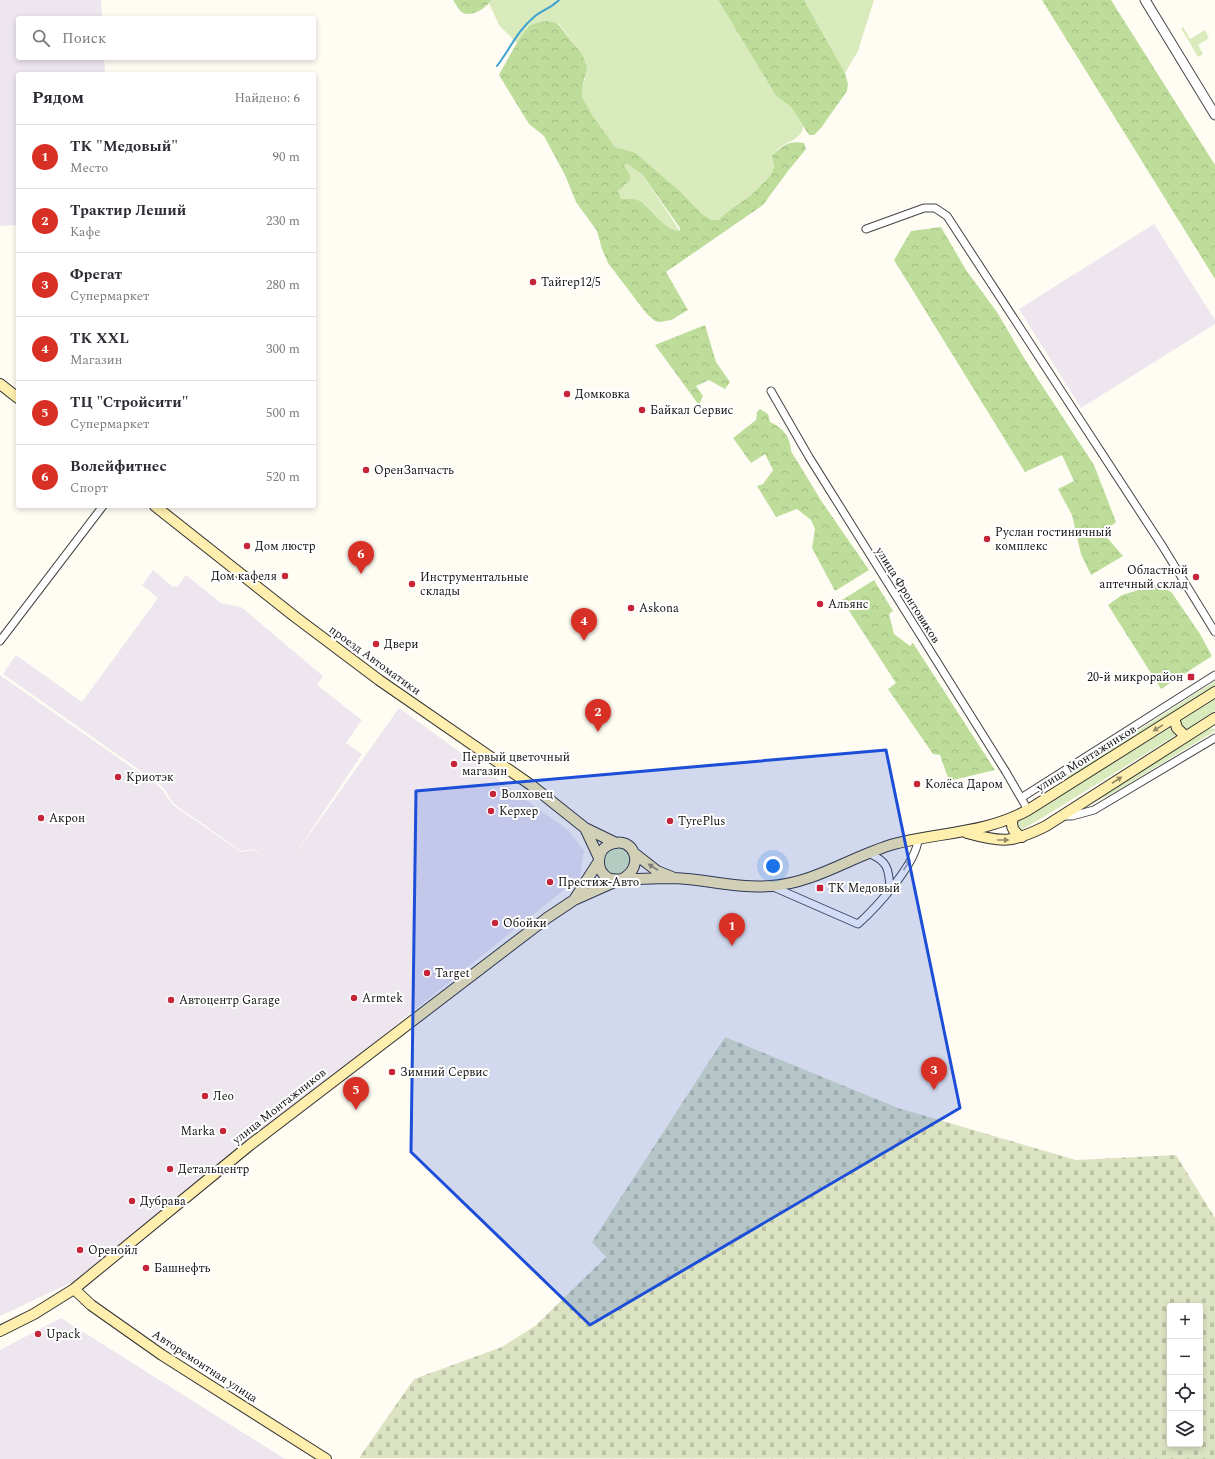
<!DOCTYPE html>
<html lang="ru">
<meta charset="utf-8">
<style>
:root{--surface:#fff;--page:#f7f7f7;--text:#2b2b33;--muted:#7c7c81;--line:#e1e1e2;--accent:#d93025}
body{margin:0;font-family:Spectral,serif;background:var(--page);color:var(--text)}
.controls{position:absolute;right:12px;bottom:12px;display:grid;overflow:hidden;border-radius:4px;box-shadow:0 2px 6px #0003}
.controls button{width:36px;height:36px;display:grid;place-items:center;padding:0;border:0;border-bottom:1px solid var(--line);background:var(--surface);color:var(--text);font:20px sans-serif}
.you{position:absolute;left:773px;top:866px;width:14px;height:14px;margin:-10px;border:3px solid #fff;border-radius:50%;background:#1a73e8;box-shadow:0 0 0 6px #1a73e833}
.badge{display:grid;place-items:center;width:26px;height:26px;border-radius:50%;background:var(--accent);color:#fff;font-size:13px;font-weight:700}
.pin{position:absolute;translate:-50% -33px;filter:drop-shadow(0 1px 2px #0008)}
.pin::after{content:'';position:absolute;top:21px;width:14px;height:12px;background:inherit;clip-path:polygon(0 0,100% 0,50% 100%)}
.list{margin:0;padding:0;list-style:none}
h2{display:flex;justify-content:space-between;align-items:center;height:52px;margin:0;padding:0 16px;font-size:17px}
h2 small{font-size:13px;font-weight:400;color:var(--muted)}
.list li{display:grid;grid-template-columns:26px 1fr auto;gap:12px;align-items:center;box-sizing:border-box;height:64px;padding:0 16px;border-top:1px solid var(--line)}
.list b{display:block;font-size:15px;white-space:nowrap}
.list p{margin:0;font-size:13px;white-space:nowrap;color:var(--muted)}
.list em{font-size:13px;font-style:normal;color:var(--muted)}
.icon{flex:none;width:22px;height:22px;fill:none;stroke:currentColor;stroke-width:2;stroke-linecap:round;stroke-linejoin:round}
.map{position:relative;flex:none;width:1215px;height:1459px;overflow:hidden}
.search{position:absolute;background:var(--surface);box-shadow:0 2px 6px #0003;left:16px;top:16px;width:300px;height:44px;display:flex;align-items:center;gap:10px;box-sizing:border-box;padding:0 14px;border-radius:4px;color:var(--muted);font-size:15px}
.panel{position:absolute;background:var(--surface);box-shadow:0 2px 6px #0003;left:16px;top:72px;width:300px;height:436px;border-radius:4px}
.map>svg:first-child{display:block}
.industrial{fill:#ede6ef}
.grass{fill:#d9ebbc}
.forest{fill:url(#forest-crowns);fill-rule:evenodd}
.cemetery{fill:url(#cemetery-stones);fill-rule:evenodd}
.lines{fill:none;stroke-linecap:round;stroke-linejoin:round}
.stream{stroke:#3da2d1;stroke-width:2}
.minor-casing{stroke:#444;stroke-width:9}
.tertiary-casing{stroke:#444;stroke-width:11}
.secondary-casing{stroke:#333;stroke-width:12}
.minor{stroke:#fff;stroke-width:7}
.tertiary{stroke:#fff;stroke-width:9}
.secondary{stroke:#ffefaf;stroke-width:10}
.oneway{fill:#948b68}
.oneway2{fill:#a0a0a0}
.marked{fill:#1d4ed8;fill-opacity:0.2;stroke:#1d4ed8;stroke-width:3;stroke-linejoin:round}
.poi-dot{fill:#c52439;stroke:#fff;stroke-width:1.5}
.labels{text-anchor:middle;stroke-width:4;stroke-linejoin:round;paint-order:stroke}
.poi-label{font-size:12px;fill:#111;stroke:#fff;text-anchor:start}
.street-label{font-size:12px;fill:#111;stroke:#fff}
</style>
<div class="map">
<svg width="1215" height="1459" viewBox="0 0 1215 1459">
<defs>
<pattern id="forest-crowns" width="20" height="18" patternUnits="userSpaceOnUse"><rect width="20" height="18" fill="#bedd9b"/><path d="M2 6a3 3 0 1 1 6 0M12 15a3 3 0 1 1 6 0" fill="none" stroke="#a2bd84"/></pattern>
<pattern id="cemetery-stones" width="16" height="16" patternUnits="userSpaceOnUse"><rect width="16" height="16" fill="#dce3c3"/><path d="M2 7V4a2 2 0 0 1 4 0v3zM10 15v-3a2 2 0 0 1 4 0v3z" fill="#bcc2a6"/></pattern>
</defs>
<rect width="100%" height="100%" fill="#fffcf4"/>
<path class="industrial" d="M0 0H101L102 18H18V58H104L105 74H18V225L0 226Z
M1154 224 1215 320V324L1081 408 1019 309Z
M153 570 173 587 178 586 186 575 221 603 241 607 323 676 317 685 362 720 346 743 362 754 292 859 399 708 568 830 584 851 580 877 81 1278 0 1316V675L160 787 173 805 241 852 253 850 266 858 253 849 241 851 174 804 162 786 3 674 16 655 82 702 158 598 142 585Z
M61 1318 285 1459H0V1350Z"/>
<path class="grass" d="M491 0H718L776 96 791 107 803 126C802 138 790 141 782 146 779 148 775 152 772 155L774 167 770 176 750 196 732 208 718 220H712L701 213 683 194 636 153 615 147 591 115 582 97V89L585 79 582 54 558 23 527 27 518 44 499 25 489 3Z
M804 0H874L858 51 845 73Z
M1183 27 1190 39 1205 30 1209 38 1198 45 1203 54 1198 57 1181 28Z
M627 164 642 174 680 231C666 233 652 208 640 201 634 198 628 199 621 199L618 191 630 179V175L623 165Z
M1215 681V687L1066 781 1067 776Z
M1215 699V711L1185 730 1181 728 1179 721Z
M1171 727 1176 735 1042 818 1019 831 1016 823Z
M1207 728 1215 729V731L1115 792 1076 811Z
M603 861a14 14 0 1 1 28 0a14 14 0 1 1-28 0Z"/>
<path class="forest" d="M453 0H491C487 8 472 17 463 13 459 11 456 4 453 0Z
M718 0H804L845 73 848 84 847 91 821 128 814 135H809L791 107 776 96Z
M1042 0H1111L1215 165V279Z
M547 21 557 23 582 54 587 67 582 89V97L592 115 615 147 636 153 683 194 701 213 712 220H718L732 208 750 196 770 176 774 167 772 155C784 145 788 140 804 143L806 149 788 171 763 205 666 272 688 310 671 320 660 322 655 321 646 313 608 263 602 249 597 231 576 202 565 175 544 136 529 124 499 75C503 67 524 30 529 26 534 23 541 22 547 21ZM627 164 642 174 680 228V231C667 233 651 208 640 201 634 198 628 199 621 199L618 191 630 180V175L624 165Z
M941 227 966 270 997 312 1024 358 1094 465 1116 522 1103 533 1123 556 1091 575 1081 554 1072 515 1058 489 1074 481 1062 455 1025 472 894 260 911 231Z
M705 325 716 362 730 382 725 389 709 380 696 386 703 396 699 405 655 345Z
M760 409 768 414 770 422C783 428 790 436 791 451L822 502 869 570 835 591 812 548 815 529 811 520 797 509 776 517 757 486 763 484 773 470 765 454 751 463 733 438 756 420 757 412Z
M874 580 893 611 889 614 894 634 910 646 913 643 995 770 949 781 940 755 933 754 888 689 896 683 842 600Z
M1159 584 1172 593 1200 634 1212 656 1161 689 1108 605 1122 595Z"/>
<path class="cemetery" d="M725 1037 898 1108 1076 1160 1176 1155 1215 1218V1459L359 1458 414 1379 502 1347 535 1326 606 1257 592 1242ZM1170 1306H1200V1444H1170Z"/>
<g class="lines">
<path class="stream" d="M497 66C510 49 517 31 534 17 542 10 550 9 559 0"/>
<defs>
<path id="minor" d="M866 229 924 208H935L947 216 1163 547 1215 632
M771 391 809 457 1006 772 1028 810
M0 641 103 506
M1021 798 1215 675
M1062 816H1072L1094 810 1215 738
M868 853C888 861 889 869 890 889
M771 886 858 924C876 908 917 863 918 839"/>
<path id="tertiary" d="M1145 0 1215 115"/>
<path id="secondary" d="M0 384 18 398
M155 506 294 616 379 680 531 785 585 828 616 843
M1174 718 1177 728 1185 736
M1013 818C1010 827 1014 833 1022 837
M585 828 599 858
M967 833C1003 843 1012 843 1046 826L1215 718
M634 853 657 871 672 877
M622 879C646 867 634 835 611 844 596 849 595 870 608 878 615 881 622 879 629 879 644 879 659 878 674 878 706 879 738 889 771 886 815 883 852 856 894 844 940 832 984 834 1028 810L1215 692
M574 900 599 861
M74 1289 91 1305 162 1355 326 1459
M0 1331 34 1314 74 1289 250 1145 547 918 574 900 619 880"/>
</defs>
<use href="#minor" class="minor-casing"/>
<use href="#tertiary" class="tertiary-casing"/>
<use href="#secondary" class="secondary-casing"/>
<use href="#minor" class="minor"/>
<use href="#tertiary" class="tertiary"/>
<use href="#secondary" class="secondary"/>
</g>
<defs><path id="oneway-solid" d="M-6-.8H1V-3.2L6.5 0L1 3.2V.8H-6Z"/></defs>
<g class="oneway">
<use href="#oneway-solid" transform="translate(1158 728) rotate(148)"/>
<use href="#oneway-solid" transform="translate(1117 780) rotate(-33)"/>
<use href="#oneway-solid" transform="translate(1003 840)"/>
<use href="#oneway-solid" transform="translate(653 867) rotate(-147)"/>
</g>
<use class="oneway2" href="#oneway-solid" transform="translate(907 865) rotate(-56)"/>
<path class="marked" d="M886 750 960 1108 590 1325 411 1152 416 791Z"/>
<g class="poi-dot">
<circle cx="533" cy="282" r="4"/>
<circle cx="567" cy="394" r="4"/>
<circle cx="642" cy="410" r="4"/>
<circle cx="366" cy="470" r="4"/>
<circle cx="987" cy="539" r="4"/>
<circle cx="247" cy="546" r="4"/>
<circle cx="285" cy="576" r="4"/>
<circle cx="1196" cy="577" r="4"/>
<circle cx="412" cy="584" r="4"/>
<circle cx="820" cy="604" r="4"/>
<circle cx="631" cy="608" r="4"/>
<circle cx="376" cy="644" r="4"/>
<rect x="1187" y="673" width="8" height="8" rx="2"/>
<circle cx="454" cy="764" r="4"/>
<circle cx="118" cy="777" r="4"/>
<circle cx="917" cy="784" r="4"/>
<circle cx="493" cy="794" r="4"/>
<circle cx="491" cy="811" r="4"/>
<circle cx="41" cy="818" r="4"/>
<circle cx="670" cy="821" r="4"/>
<circle cx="550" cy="882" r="4"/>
<rect x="816" y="884" width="8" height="8" rx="2"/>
<circle cx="495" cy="923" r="4"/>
<circle cx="427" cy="973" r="4"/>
<circle cx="354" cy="998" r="4"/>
<circle cx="171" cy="1000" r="4"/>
<circle cx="392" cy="1072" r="4"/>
<circle cx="205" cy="1096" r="4"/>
<circle cx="223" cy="1131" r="4"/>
<circle cx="170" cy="1169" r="4"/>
<circle cx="132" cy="1201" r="4"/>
<circle cx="80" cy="1250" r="4"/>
<circle cx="146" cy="1268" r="4"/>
<circle cx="38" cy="1334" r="4"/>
</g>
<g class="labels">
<g class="poi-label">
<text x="541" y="286">Тайгер12/5</text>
<text x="575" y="398">Домковка</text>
<text x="650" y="414">Байкал Сервис</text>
<text x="374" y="474">ОренЗапчасть</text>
<text x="995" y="536">Руслан гостиничный<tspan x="995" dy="14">комплекс</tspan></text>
<text x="255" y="550">Дом люстр</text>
<text x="1188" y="574" text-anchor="end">Областной<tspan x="1188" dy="14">аптечный склад</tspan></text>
<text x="277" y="580" text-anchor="end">Дом кафеля</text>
<text x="420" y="581">Инструментальные<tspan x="420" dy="14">склады</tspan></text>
<text x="828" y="608">Альянс</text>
<text x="639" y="612">Askona</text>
<text x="384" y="648">Двери</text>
<text x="1183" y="681" text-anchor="end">20-й микрорайон</text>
<text x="462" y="761">Первый цветочный<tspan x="462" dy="14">магазин</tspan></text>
<text x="126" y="781">Криотэк</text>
<text x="925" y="788">Колёса Даром</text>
<text x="501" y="798">Волховец</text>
<text x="499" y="815">Керхер</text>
<text x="49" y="822">Акрон</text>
<text x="678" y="825">TyrePlus</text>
<text x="558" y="886">Престиж-Авто</text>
<text x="828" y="892">ТК Медовый</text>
<text x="503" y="927">Обойки</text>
<text x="435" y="977">Target</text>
<text x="362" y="1002">Armtek</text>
<text x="179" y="1004">Автоцентр Garage</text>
<text x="400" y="1076">Зимний Сервис</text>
<text x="213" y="1100">Лео</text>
<text x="215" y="1135" text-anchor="end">Marka</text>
<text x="178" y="1173">Детальцентр</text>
<text x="140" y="1205">Дубрава</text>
<text x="88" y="1254">Оренойл</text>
<text x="154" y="1272">Башнефть</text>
<text x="46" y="1338">Upack</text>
</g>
<g class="street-label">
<text transform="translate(908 595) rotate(58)" y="4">улица Фронтовиков</text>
<text transform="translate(375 660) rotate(36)" y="4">проезд Автоматики</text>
<text transform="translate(1086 758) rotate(-32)" y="4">улица Монтажников</text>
<text transform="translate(279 1106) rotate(-38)" y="4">улица Монтажников</text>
<text transform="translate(205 1366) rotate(33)" y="4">Авторемонтная улица</text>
</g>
</g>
</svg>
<div class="controls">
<button>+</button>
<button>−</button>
<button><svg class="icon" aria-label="locate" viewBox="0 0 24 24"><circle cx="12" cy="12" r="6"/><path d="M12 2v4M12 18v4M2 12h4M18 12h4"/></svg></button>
<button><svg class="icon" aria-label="layers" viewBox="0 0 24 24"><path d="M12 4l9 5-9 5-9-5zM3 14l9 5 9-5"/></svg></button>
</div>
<div class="you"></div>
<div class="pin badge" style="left:732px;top:946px">1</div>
<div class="pin badge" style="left:598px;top:732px">2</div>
<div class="pin badge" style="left:934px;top:1090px">3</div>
<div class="pin badge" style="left:584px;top:641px">4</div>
<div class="pin badge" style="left:356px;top:1110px">5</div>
<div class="pin badge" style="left:361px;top:574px">6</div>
<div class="search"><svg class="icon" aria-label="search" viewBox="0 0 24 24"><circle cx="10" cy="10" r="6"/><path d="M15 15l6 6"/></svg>Поиск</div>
<section class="panel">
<h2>Рядом<small>Найдено: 6</small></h2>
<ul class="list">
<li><span class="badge">1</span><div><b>ТК &quot;Медовый&quot;</b><p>Место</p></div><em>90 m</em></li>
<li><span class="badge">2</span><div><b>Трактир Леший</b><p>Кафе</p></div><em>230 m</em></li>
<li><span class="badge">3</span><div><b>Фрегат</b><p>Супермаркет</p></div><em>280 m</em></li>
<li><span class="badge">4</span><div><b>ТК XXL</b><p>Магазин</p></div><em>300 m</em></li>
<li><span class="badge">5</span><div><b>ТЦ &quot;Стройсити&quot;</b><p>Супермаркет</p></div><em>500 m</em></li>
<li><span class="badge">6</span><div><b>Волейфитнес</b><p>Спорт</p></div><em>520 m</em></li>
</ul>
</section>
</div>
